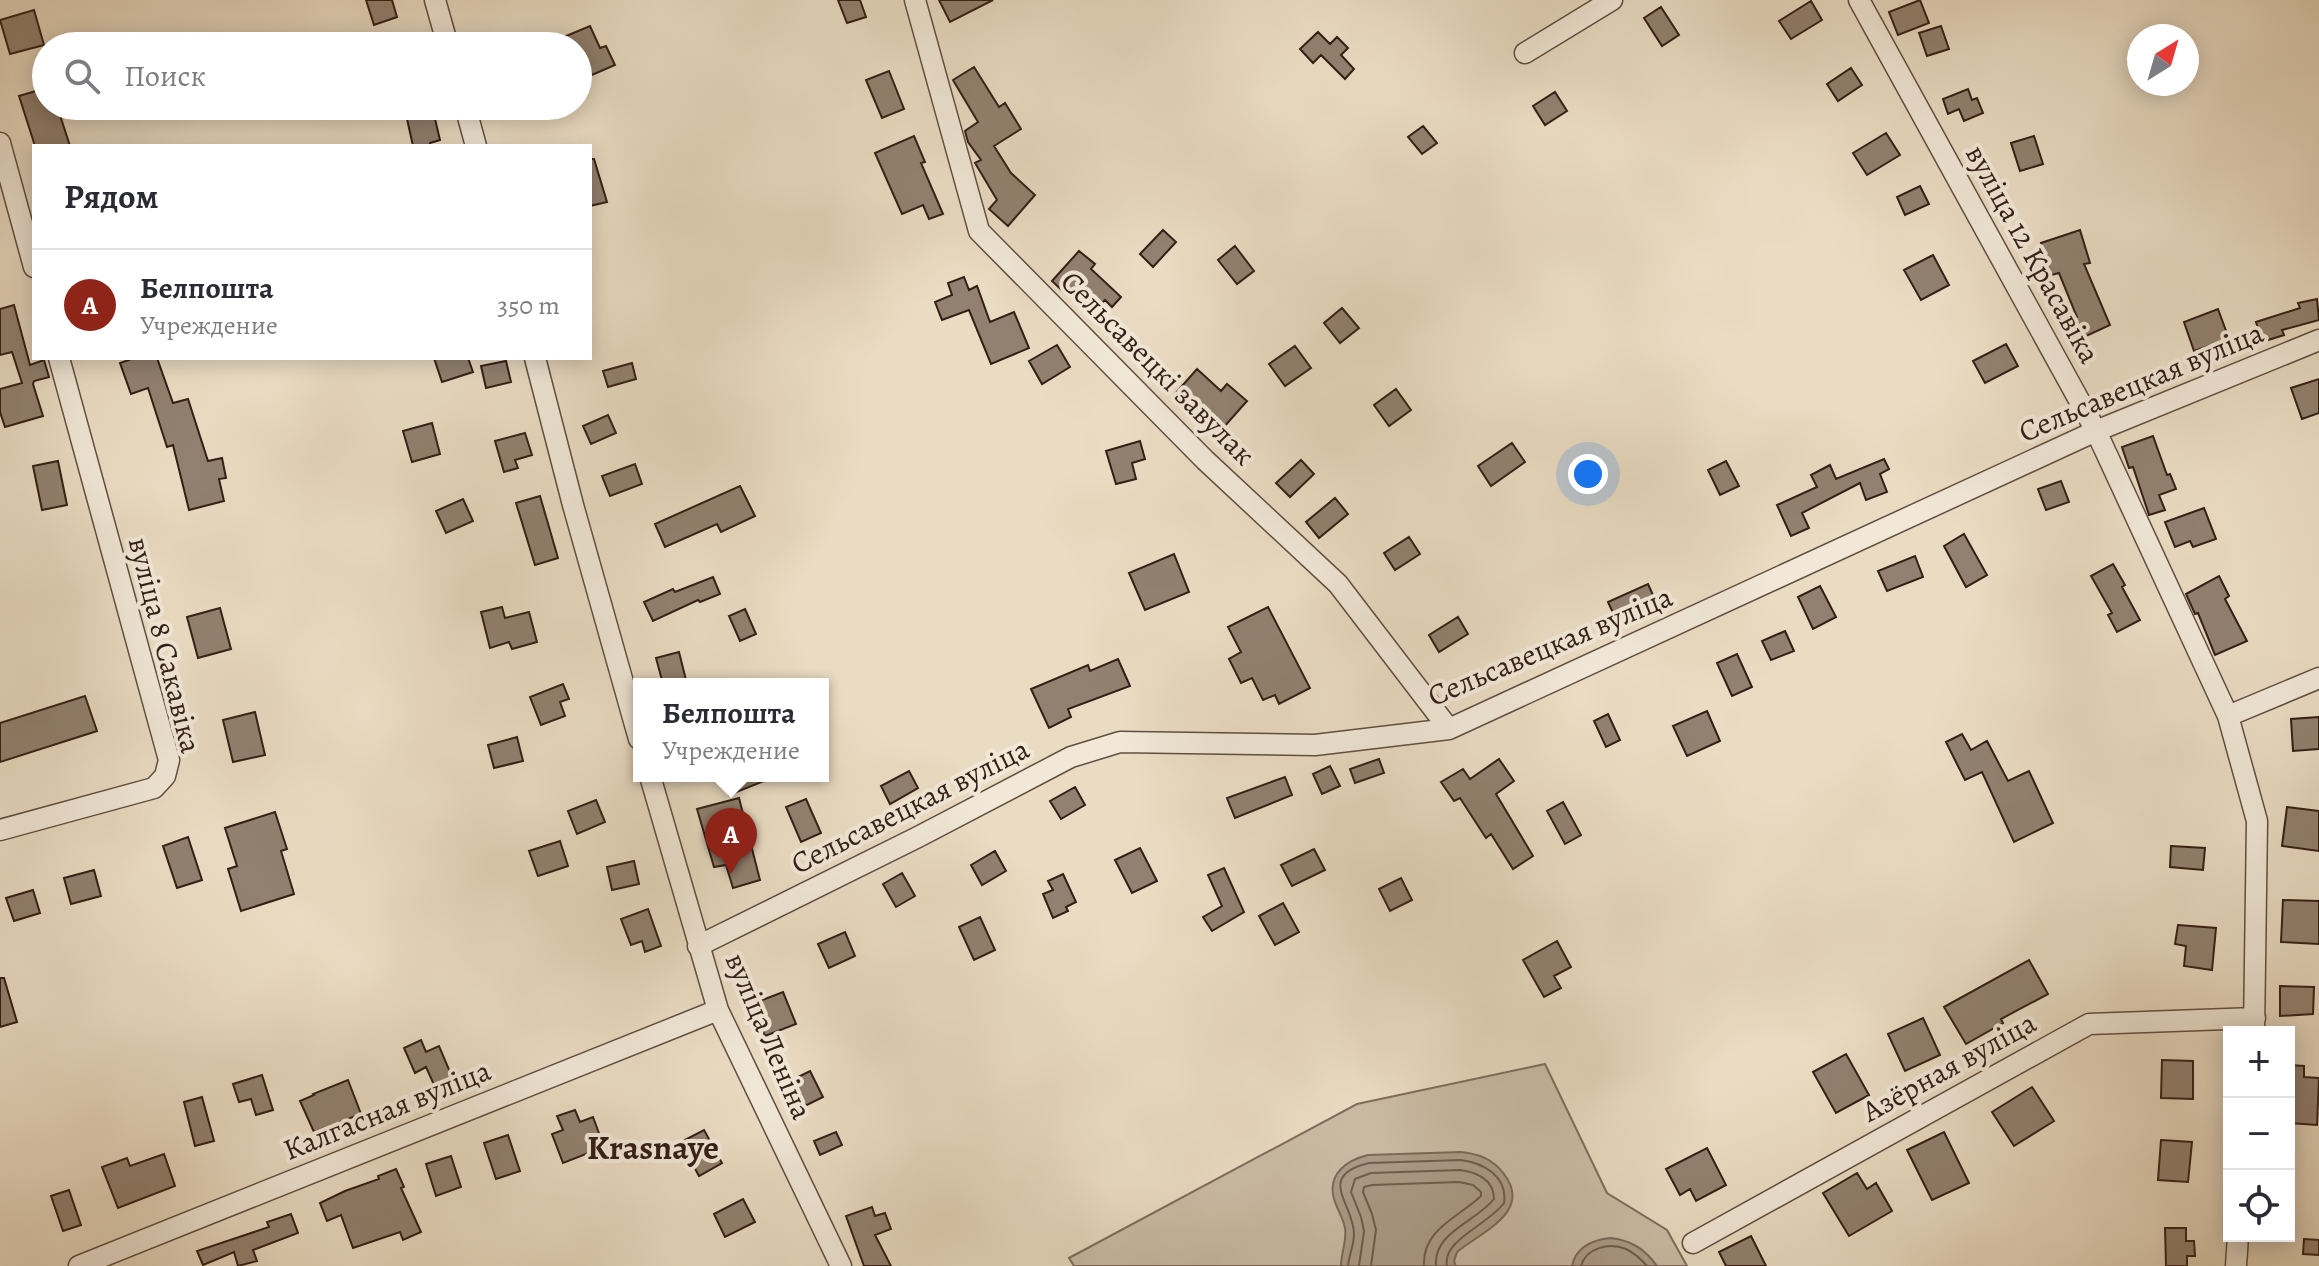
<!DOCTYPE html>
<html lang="ru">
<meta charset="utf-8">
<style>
:root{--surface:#fff;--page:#f2f2f3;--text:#2b2b33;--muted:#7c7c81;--line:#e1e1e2;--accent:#8f2418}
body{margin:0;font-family:Alegreya,serif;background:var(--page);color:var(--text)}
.controls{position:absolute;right:24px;bottom:24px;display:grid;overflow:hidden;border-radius:0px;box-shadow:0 4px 20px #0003}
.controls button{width:72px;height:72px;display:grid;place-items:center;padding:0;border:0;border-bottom:2px solid var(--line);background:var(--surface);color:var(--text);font:40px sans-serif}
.compass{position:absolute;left:2127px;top:24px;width:72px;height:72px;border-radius:50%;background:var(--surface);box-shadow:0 4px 20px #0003;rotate:37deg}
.you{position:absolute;left:1588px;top:474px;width:28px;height:28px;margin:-20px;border:6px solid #fff;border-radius:50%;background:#1a73e8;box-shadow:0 0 0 12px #1a73e833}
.badge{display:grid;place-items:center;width:52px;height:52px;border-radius:50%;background:var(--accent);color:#fff;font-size:26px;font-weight:700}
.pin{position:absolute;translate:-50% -66px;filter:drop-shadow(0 2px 4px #0008)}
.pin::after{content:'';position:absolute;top:42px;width:28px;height:24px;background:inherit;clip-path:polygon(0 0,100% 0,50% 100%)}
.popup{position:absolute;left:633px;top:678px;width:196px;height:104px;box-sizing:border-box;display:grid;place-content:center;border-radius:0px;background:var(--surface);filter:drop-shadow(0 2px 6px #0005);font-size:26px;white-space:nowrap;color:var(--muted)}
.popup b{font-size:30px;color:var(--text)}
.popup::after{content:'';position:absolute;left:50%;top:100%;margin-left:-16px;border:16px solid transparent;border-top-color:var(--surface)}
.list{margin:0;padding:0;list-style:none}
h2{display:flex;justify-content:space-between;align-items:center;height:104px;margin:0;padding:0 32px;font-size:34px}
h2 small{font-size:26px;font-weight:400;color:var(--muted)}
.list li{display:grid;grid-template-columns:52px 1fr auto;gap:24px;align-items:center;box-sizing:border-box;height:112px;padding:0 32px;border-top:2px solid var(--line)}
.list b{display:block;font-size:30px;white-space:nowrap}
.list p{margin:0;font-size:26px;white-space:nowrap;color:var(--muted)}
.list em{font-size:26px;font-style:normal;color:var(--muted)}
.icon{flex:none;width:44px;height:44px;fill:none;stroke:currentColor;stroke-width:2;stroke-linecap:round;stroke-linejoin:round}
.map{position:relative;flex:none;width:2319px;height:1266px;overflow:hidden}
.search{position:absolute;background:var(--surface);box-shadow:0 4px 20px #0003;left:32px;top:32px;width:560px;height:88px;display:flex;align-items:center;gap:20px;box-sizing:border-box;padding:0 28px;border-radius:44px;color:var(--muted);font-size:30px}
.panel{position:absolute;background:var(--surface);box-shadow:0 4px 20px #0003;left:32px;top:144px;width:560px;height:216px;border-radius:0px}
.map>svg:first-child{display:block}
.green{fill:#cbbca6;stroke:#7f6d5e;stroke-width:2}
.water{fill:#ac9b88;stroke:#7c695a;stroke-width:2}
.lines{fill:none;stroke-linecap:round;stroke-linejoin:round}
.shore{stroke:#705c4f;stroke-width:2}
.building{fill:#928170;stroke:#331e16;stroke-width:2}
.minor-casing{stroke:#614e41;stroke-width:23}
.minor{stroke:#f1e8d8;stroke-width:20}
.labels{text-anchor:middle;stroke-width:8;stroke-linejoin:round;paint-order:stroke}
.street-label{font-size:30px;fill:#331e16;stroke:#f1e8d8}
.quarter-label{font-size:34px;font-weight:bold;fill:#331e16;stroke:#f1e8d8}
</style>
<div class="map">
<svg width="2319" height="1266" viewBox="0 0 2319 1266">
<rect width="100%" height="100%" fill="#eadcc3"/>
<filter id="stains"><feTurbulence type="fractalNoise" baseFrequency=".0025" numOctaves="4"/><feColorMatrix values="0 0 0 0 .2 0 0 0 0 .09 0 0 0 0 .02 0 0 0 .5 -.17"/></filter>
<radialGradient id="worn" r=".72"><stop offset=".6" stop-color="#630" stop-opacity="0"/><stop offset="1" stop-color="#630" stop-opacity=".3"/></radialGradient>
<path class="green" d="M1545 1064 1607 1193 1667 1230 1687 1266H1074L1069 1258 1357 1104Z"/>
<path class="water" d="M1461 1152C1479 1154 1493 1159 1504 1174 1533 1212 1481 1232 1457 1252L1454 1261 1456 1266H1341C1341 1253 1347 1241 1345 1228 1343 1218 1337 1209 1334 1199 1327 1174 1347 1160 1368 1155Z
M1610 1238C1631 1240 1645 1249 1657 1266H1572C1576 1247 1592 1240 1610 1238Z"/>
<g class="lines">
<path class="shore" d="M1348 1266C1349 1255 1354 1245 1354 1234 1354 1204 1315 1176 1369 1163L1461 1160C1483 1163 1508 1176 1504 1203 1488 1225 1442 1240 1447 1266
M1359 1266 1364 1231 1361 1217 1351 1192 1355 1179 1371 1173 1460 1170C1477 1172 1494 1180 1494 1199 1476 1222 1433 1232 1436 1266
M1371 1266 1376 1230 1372 1214 1363 1192 1364 1187 1372 1185 1459 1182 1473 1185 1481 1192V1196C1458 1218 1422 1229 1424 1266
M1581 1266C1586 1248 1609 1242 1626 1249 1634 1253 1641 1259 1647 1266"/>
</g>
<path class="building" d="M366 0H392L397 17 374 25Z
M838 0H860L866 17 847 23Z
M939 0H993L950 22Z
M1920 0 1929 23 1898 35 1889 12Z
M1811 1 1822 20 1791 39 1779 21Z
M1661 7 1679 35 1662 46 1644 18Z
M34 10 44 45 10 54 0 20Z
M590 26 600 48 606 46 615 65 578 81V46H542Z
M1941 26 1949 49 1927 56 1919 33Z
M1318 32 1330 44 1337 37 1348 48 1341 55 1354 69 1345 79 1321 55 1313 63 1300 49Z
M974 67 999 107 1005 103 1021 129 994 146 1011 173 1035 195 1008 226 989 209 997 200 975 163 981 160 968 142 965 131 978 122 953 80Z
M1851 68 1862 85 1838 101 1827 84Z
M889 71 904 109 882 118 866 80Z
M46 88V106H57L70 146H35L19 96Z
M1968 89 1972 100 1977 98 1983 113 1964 121 1959 109 1948 114 1943 99Z
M1555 92 1567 111 1545 125 1533 106Z
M421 106H432L440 140 430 143V146H413L405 110Z
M1423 126 1437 143 1422 154 1408 137Z
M1886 133 1900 155 1867 175 1853 153Z
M914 136 925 162 921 163 943 214 929 219 923 205 902 214 875 153Z
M2034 136 2043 164 2020 171 2011 143Z
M590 159H594L607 202 590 206Z
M1920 186 1929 204 1905 215 1897 197Z
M1163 230 1176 242 1153 267 1140 254Z
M2080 230 2090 263 2084 264 2110 325 2082 338 2074 319 2077 317 2059 273 2051 275 2041 243Z
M1235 246 1254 271 1237 284 1218 260Z
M1079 251 1095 264 1091 269 1121 297 1112 307 1105 300 1093 313 1070 292 1067 295 1052 281Z
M1933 255 1949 285 1921 300 1904 270Z
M964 277 969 290 977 286 990 322 1014 312 1029 348 991 364 969 310 942 320 935 302 952 295 948 283Z
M2317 299 2319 320 2282 330 2284 335 2262 342 2256 322 2300 308 2298 303Z
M14 305 30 365 44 360 49 377 34 381 33 384 43 416 5 427 0 412V389L22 383 12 352 0 355V309Z
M1342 308 1359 328 1340 343 1324 323Z
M2218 309 2229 339 2194 351 2184 322Z
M2006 344 2018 366 1985 383 1973 361Z
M1057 345 1070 367 1042 384 1029 361Z
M1295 346 1311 368 1285 386 1269 364Z
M134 358H157L173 403 188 399 208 461 222 458 226 478 219 479 224 501 189 510 173 445 167 447 148 388 131 394 120 363Z
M434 358H468L473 372 442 382Z
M506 361 511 382 486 388 481 366Z
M632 363 636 379 608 387 603 371Z
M1197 369 1221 391 1227 384 1247 401 1223 428 1196 404 1192 409 1175 394Z
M2319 379V413L2302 419 2291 388Z
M1396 389 1411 410 1389 426 1374 405Z
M608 415 616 433 591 444 583 426Z
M432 423 440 454 412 462 403 431Z
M525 433 532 455 515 460 518 468 504 472 495 441Z
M2153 436 2167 475 2170 474 2176 489 2159 495 2165 510 2149 515 2133 467 2129 468 2122 447Z
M1140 441 1145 459 1132 463 1136 479 1116 484 1106 451Z
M1512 443 1525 462 1491 486 1478 466Z
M1884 459 1889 469 1880 474 1887 492 1866 500 1860 483 1802 513 1809 528 1791 536 1777 505 1817 487 1811 475 1830 465 1836 479Z
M1301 460 1314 474 1290 497 1276 483Z
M58 461 67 505 42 510 33 466Z
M1726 461 1739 486 1720 495 1708 470Z
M635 464 642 484 610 496 602 476Z
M2061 481 2069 502 2046 510 2038 489Z
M740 486 755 516 721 532 717 524 665 547 655 524Z
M540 496 558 558 535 565 516 503Z
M1335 498 1348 514 1319 538 1306 522Z
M463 499 473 521 446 533 436 511Z
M2204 508 2216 539 2193 547 2190 541 2175 547 2165 522Z
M1964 534 1987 575 1966 587 1944 546Z
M1409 537 1420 554 1395 570 1384 553Z
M1174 554 1189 592 1145 610 1129 573Z
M1915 556 1923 577 1887 591 1878 571Z
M2113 564 2125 585 2122 587 2140 620 2117 632 2108 615 2112 613 2091 576Z
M2219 576 2229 596 2225 599 2247 641 2215 655 2198 613 2195 614 2186 594Z
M713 577 720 594 700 602 698 600 653 621 644 602 673 589 675 592Z
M1648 584 1658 606 1618 624 1608 602Z
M1820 586 1836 617 1813 629 1798 597Z
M502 607 505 618 529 612 537 642 512 649 509 642 490 648 481 612Z
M1268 607 1310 688 1279 704 1275 695 1263 700 1252 678 1241 683 1229 659 1241 652 1228 627Z
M220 608 231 649 198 658 187 617Z
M745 609 756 634 740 641 729 616Z
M1458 617 1468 634 1439 652 1429 635Z
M1785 631 1794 651 1771 660 1762 641Z
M679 652 687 684H663L656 658Z
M1737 654 1752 687 1732 696 1717 663Z
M1118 659 1130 686 1068 709 1071 717 1049 728 1031 689 1088 665 1090 671Z
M563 684 569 699 560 702 565 716 541 725 530 697Z
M85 696 97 731 0 762V723Z
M1707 711 1720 741 1687 756 1673 726Z
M255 712 265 755 233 762 223 720Z
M1608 714 1620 740 1606 747 1594 721Z
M2319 717V749L2293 751 2291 719Z
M1962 734 1971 750 1987 741 2008 781 2029 771 2053 823 2014 842 1982 772 1965 780 1946 742Z
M517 737 523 761 494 768 488 745Z
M1379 759 1384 773 1355 783 1350 769Z
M1499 759 1514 781 1496 794 1533 856 1513 869 1491 834 1486 838 1460 798 1454 801 1441 782 1463 769 1470 779Z
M1330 766 1340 786 1322 794 1313 774Z
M909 771 918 788 890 804 881 786Z
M721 776H774V777L729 795Z
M1285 777 1292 795 1235 818 1227 798Z
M1075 787 1085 805 1061 819 1050 801Z
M739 798 760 880 733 888 726 865 714 867 697 809Z
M806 799 821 833 801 842 786 807Z
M596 800 605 822 577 834 568 811Z
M1563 802 1581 835 1565 844 1547 811Z
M2287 807 2319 811V851L2282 846Z
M275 812 287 849 281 851 294 894 241 911 228 869 237 866 225 828Z
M188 837 202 880 177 888 163 846Z
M560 841 568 866 538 876 529 851Z
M2171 846 2205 848 2203 870 2170 867Z
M1140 848 1157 881 1132 893 1115 860Z
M1314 849 1325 870 1292 886 1281 865Z
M995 851 1006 871 982 885 971 865Z
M634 861 639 884 612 890 607 867Z
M1224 868 1244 912 1212 931 1203 917 1222 906 1208 875Z
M94 870 101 896 71 904 64 878Z
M902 873 915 896 896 907 883 884Z
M1063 874 1076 902 1066 907 1068 911 1053 918 1043 894 1053 890 1048 881Z
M1401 878 1412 900 1390 911 1379 889Z
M33 890 40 913 14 921 6 898Z
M2283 900 2319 901V944L2281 942Z
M1283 903 1299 932 1275 945 1259 916Z
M648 909 661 946 645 952 642 941 631 945 621 919Z
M980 917 995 950 974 960 959 927Z
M2178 925 2216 928 2212 970 2184 966 2186 946 2175 944Z
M845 932 855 956 829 968 818 944Z
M1557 941 1571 967 1554 976 1561 988 1544 997 1523 960Z
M2029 960 2048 994 2001 1019 2003 1023 1966 1044 1944 1007Z
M0 978H4L17 1022 0 1027Z
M2280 986 2314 987 2313 1014 2280 1016Z
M783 992 796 1024 765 1036 752 1004Z
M1923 1018 1940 1055 1905 1071 1888 1034Z
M421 1040 426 1052 439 1046 453 1079 435 1087 426 1067 415 1073 404 1048Z
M1846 1054 1869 1095 1836 1113 1813 1072Z
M2162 1060 2193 1061V1099L2161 1098Z
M2289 1065 2304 1066V1077L2319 1078 2317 1125 2289 1123Z
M810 1071 823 1097 803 1107 790 1081Z
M262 1075 273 1110 256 1115 251 1099 239 1102 233 1084Z
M348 1080 361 1114 314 1132 300 1101 314 1095 313 1094Z
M2032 1087 2054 1121 2014 1146 1992 1112Z
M202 1097 214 1141 195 1146 184 1102Z
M575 1110 580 1122 593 1117 604 1147 563 1163 552 1134 563 1130 557 1116Z
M704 1130 722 1163 699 1176 681 1142Z
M836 1132 842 1145 820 1155 814 1141Z
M1944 1132 1969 1183 1932 1200 1907 1150Z
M508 1135 520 1171 496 1179 484 1143Z
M2161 1140 2192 1142 2188 1182 2158 1180Z
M1707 1148 1726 1185 1696 1201 1690 1189 1680 1195 1666 1169Z
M164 1154 175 1186 118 1208 102 1167 127 1158 130 1166Z
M451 1156 461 1187 436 1196 426 1164Z
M396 1169 404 1187 401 1188 421 1232 403 1240 400 1232 353 1248 341 1215 327 1221 320 1203 345 1191 379 1179 378 1176Z
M1857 1173 1867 1189 1876 1183 1892 1211 1849 1236 1823 1193Z
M69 1190 81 1225 63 1231 51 1196Z
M743 1199 755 1222 725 1237 714 1214Z
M872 1207 875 1216 885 1213 891 1229 875 1235 891 1266H864L846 1216Z
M291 1214 298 1233 253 1250 257 1261 238 1266 234 1252 203 1265 197 1251 269 1227 267 1222Z
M2165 1228H2186V1241H2194L2195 1256H2187V1266H2166Z
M1751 1236 1766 1266H1726L1719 1252Z
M2304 1239 2319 1240V1255L2303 1254Z"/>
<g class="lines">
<defs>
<path id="minor" d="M435 0 448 46
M915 0 979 231 1205 460 1338 584 1449 729
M1859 0 2096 431 2228 716 2257 821 2254 1032
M1525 53 1612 0
M465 106 476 146
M0 143 34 267
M535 358 573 505 639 739
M2228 716 2319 678
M650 776 718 1010 841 1266
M0 830 154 788 165 776 169 760 59 358
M698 946 918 837 1071 757 1120 742 1315 745 1449 729 2096 431 2319 340
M1693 1243 2089 1024 2255 1018
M79 1266 718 1010
M2236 1266 2238 1236"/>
</defs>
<use href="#minor" class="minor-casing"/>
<use href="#minor" class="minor"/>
</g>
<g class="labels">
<g class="street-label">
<text transform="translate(2033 254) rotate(61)" y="10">вуліца 12 Красавіка</text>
<text transform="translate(1158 368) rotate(45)" y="10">Сельсавецкі завулак</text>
<text transform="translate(2141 382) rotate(-23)" y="10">Сельсавецкая вуліца</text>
<text transform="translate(165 645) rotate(76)" y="10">вуліца 8 Сакавіка</text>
<text transform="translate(1550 646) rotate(-23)" y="10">Сельсавецкая вуліца</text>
<text transform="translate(910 806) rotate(-27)" y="10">Сельсавецкая вуліца</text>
<text transform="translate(769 1036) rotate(67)" y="10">вуліца Леніна</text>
<text transform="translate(1949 1067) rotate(-29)" y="10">Азёрная вуліца</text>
<text transform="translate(387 1110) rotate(-22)" y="10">Калгасная вуліца</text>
</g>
<g class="quarter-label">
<text x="653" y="1159">Krasnaye</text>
</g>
</g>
<rect width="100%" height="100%" filter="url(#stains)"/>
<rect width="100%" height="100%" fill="url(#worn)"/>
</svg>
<div class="controls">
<button>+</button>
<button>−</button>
<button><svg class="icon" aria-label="locate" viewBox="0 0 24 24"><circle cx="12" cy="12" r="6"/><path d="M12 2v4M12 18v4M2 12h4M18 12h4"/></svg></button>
</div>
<svg class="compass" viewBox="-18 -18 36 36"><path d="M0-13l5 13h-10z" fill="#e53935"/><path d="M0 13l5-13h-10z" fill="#7c7c81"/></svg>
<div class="you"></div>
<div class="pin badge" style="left:731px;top:874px">A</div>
<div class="popup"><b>Белпошта</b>Учреждение</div>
<div class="search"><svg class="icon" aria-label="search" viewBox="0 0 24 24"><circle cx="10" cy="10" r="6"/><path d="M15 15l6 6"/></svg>Поиск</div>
<section class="panel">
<h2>Рядом<small></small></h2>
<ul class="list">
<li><span class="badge">A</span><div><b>Белпошта</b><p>Учреждение</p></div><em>350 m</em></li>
</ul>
</section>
</div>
